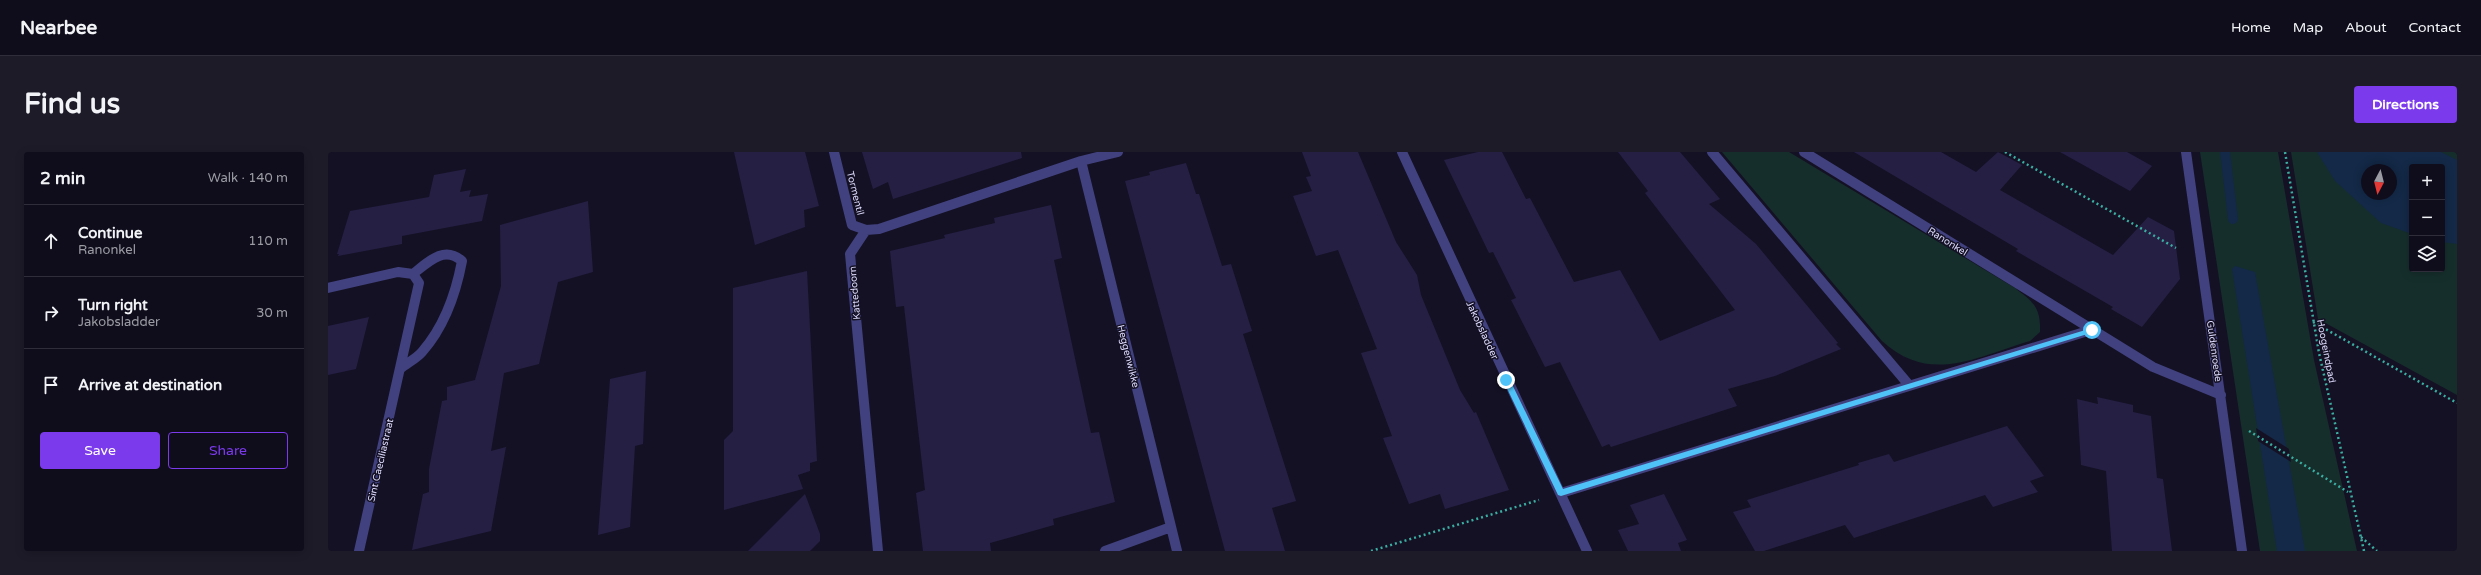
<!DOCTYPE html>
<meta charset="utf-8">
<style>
:root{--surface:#0f0d1b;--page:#1d1b28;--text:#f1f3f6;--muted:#9b9ca3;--line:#2f2d3a;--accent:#7c3aed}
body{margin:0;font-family:"Varela Round",sans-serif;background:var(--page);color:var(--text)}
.controls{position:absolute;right:12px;top:12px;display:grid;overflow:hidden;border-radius:4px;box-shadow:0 2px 10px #0003}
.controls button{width:36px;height:36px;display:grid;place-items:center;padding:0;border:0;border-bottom:1px solid var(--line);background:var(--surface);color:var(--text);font:20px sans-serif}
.compass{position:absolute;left:2033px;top:12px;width:36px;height:36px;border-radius:50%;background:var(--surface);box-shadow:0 2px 10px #0003;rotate:187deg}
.stop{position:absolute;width:12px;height:12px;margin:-9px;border:3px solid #4fc3f7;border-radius:50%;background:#fff}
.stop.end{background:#4fc3f7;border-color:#fff;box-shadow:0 1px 4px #0008}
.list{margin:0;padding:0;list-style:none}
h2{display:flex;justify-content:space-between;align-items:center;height:52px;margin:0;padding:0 16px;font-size:17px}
h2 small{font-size:13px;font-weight:400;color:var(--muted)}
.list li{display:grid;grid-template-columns:26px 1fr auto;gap:12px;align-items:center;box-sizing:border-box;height:72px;padding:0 16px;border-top:1px solid var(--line)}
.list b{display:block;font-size:15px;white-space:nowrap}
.list p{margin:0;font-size:13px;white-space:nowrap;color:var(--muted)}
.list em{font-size:13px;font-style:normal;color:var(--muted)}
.actions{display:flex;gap:8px;padding:12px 16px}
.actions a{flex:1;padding:9px 0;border:1px solid var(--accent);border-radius:4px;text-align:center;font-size:14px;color:var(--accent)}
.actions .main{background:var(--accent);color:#fff}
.icon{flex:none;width:22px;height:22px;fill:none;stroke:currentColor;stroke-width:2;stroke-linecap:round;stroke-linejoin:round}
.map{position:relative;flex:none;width:2129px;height:399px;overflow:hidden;border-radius:4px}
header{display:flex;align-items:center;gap:24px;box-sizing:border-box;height:56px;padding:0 20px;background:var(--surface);border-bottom:1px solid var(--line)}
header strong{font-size:19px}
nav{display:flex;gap:22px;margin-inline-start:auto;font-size:14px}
.intro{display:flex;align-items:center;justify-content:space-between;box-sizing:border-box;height:96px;padding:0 24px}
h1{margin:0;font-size:28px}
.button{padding:10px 18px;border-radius:4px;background:var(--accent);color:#fff;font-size:14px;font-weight:700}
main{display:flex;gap:24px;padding:0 24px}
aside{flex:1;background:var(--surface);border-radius:4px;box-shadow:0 2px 10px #0003}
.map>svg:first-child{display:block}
.green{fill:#152e2c;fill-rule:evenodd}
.water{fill:#132947;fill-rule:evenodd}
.pier{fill:#141124}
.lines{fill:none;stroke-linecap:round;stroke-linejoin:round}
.stream{stroke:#132947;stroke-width:10}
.building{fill:#251f44}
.path{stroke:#3bada1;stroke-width:2.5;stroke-dasharray:2 3;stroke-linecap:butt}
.minor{stroke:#41417f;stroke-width:10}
.route{fill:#4fc3f7}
.labels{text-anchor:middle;stroke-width:3;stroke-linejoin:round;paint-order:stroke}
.street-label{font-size:10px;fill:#dbd8fb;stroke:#141124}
</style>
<header>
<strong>Nearbee</strong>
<nav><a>Home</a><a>Map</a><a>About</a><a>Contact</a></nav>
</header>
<div class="intro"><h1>Find us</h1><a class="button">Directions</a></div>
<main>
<aside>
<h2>2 min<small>Walk · 140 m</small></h2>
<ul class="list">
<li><svg class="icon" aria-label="ahead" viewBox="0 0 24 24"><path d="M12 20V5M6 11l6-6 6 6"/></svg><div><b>Continue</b><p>Ranonkel</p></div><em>110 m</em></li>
<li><svg class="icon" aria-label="right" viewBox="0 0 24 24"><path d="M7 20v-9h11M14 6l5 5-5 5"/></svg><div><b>Turn right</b><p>Jakobsladder</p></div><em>30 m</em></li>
<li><svg class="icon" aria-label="arrive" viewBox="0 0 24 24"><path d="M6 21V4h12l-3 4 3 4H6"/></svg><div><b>Arrive at destination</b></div></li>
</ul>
<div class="actions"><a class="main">Save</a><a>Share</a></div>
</aside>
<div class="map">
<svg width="2129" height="399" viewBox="0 0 2129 399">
<rect width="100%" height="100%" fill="#141124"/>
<path class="green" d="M1394 0H1461L1687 136C1705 150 1713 155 1712 180L1702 189C1648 205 1602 233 1554 189Z
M1872 0H1950L1986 208 2029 399H1932Z
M1963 0H2129V243L1990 167ZM2084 15H2114V117H2084ZM2039 18H2063V42H2039Z"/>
<path class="water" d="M1989 0H2113L2129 8V92L2114 90V15H2084V82L2053 71 2007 29ZM2039 18H2063V42H2039Z
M1907 114 1927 120 1977 399H1949L1904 117Z"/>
<path class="pier" d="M1928 276 1961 297 1963 310 1930 289Z"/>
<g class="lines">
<path class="stream" d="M1897 0 1905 67"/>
</g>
<path class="building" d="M406 0H477L491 54 476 58 477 75 427 93Z
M534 0H693L694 6 565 47 560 30 545 37Z
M974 0H1030L1068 90 1089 123 1093 143 1132 238 1146 261 1148 260 1181 338 1117 357 1112 342 1081 352 1055 286 1064 284 1033 201 1049 197 1010 98 988 104 965 44 984 39 978 25 983 24Z
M1150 0H1174L1198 47 1202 46 1246 130 1292 118 1332 189 1407 158 1317 41 1320 39 1290 0H1352L1392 47 1381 52 1428 92 1510 191 1508 192 1513 197 1447 224 1400 237 1409 254 1283 295 1281 292 1274 295 1232 210 1217 215 1183 148 1188 146 1165 100 1161 101 1116 8Z
M1526 0H1613L1648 20 1670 0 1694 13 1672 38 1785 103 1820 65 1846 79 1852 127 1814 175 1783 157 1785 155 1688 99 1690 97Z
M1732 0H1799L1824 14 1802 39Z
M858 11 868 42H871L894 114 903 112 924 179 915 182 968 349 944 356 957 399H897L797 29 822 23 821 20Z
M138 17 132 40 143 38 141 45 160 42 154 69 74 84V92L10 104 11 102H9L22 59 101 45 106 23Z
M260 49 265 120 230 130 211 212 176 221 163 299 178 295 163 379 84 398 95 342 101 340V317L114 249 119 248V235L147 228 173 134 172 73Z
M723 53 734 106 726 108 758 258 763 281 771 280 787 350 725 367 726 373 662 391 663 399H595L588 341 597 338 594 312 576 154 568 155 562 99 617 86 616 83 667 71 666 66Z
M479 119 489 309 482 311V319L470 323 475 337 396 358V288L405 279V136Z
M41 165 28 217 0 223V174Z
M318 219 315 292 307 294 302 375 270 383 282 227Z
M1769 245 1805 253V260L1823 264 1829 326 1835 327 1844 399H1784L1778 319 1753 313 1749 247 1770 252Z
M1679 274 1716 324 1702 329 1710 340 1665 355 1657 343 1526 386 1517 373 1436 399H1427L1405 360 1423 355 1419 348 1531 313 1530 311 1561 302 1566 310Z
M477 342 492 382V389L482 399H420Z
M1336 342 1359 388 1350 391 1353 399H1300L1290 378 1311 372 1302 353Z"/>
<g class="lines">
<path class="path" d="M1677 0 1848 96
M1957 0 1991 201 2036 399
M1985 170 2129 251
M1921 279 2020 340
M2033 385 2049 399
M1043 399 1211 348"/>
<path class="minor" d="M506 0 524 73 538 78
M1074 0 1259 399
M1384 0 1581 233
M1476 0 1825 215 1893 243
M1858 0 1914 399
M753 9 849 399
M0 136 70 120 85 122
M72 217C79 211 88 207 94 200 116 175 128 141 134 109 116 93 100 110 85 122
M1233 341 1763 178
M31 399 91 131 85 122
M550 399 522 102 538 78 551 77 753 9 790 0
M777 399 843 375"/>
</g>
<path class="route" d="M1764 176 1766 180 1233 344 1230 343 1175 228 1181 226 1235 337Z"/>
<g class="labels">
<g class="street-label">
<text transform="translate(528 41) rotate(76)" y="4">Tormentil</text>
<text transform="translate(1620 89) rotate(32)" y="4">Ranonkel</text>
<text transform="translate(526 141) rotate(-95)" y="4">Kattedoorn</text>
<text transform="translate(1155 178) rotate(65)" y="4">Jakobsladder</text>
<text transform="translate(1887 199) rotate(82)" y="4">Guldenroede</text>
<text transform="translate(1999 199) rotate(79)" y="4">Hoogeindpad</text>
<text transform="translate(801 204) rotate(76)" y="4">Heggenwikke</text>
<text transform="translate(52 308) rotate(-77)" y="4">Sint Caeciliastraat</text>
</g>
</g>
</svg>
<div class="controls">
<button>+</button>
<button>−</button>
<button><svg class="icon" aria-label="layers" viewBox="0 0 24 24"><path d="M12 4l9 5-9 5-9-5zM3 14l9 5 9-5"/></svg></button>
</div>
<svg class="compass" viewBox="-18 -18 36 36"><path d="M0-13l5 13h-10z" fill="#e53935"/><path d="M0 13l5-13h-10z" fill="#9b9ca3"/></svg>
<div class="stop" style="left:1764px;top:178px"></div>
<div class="stop end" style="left:1178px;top:228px"></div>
</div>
</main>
